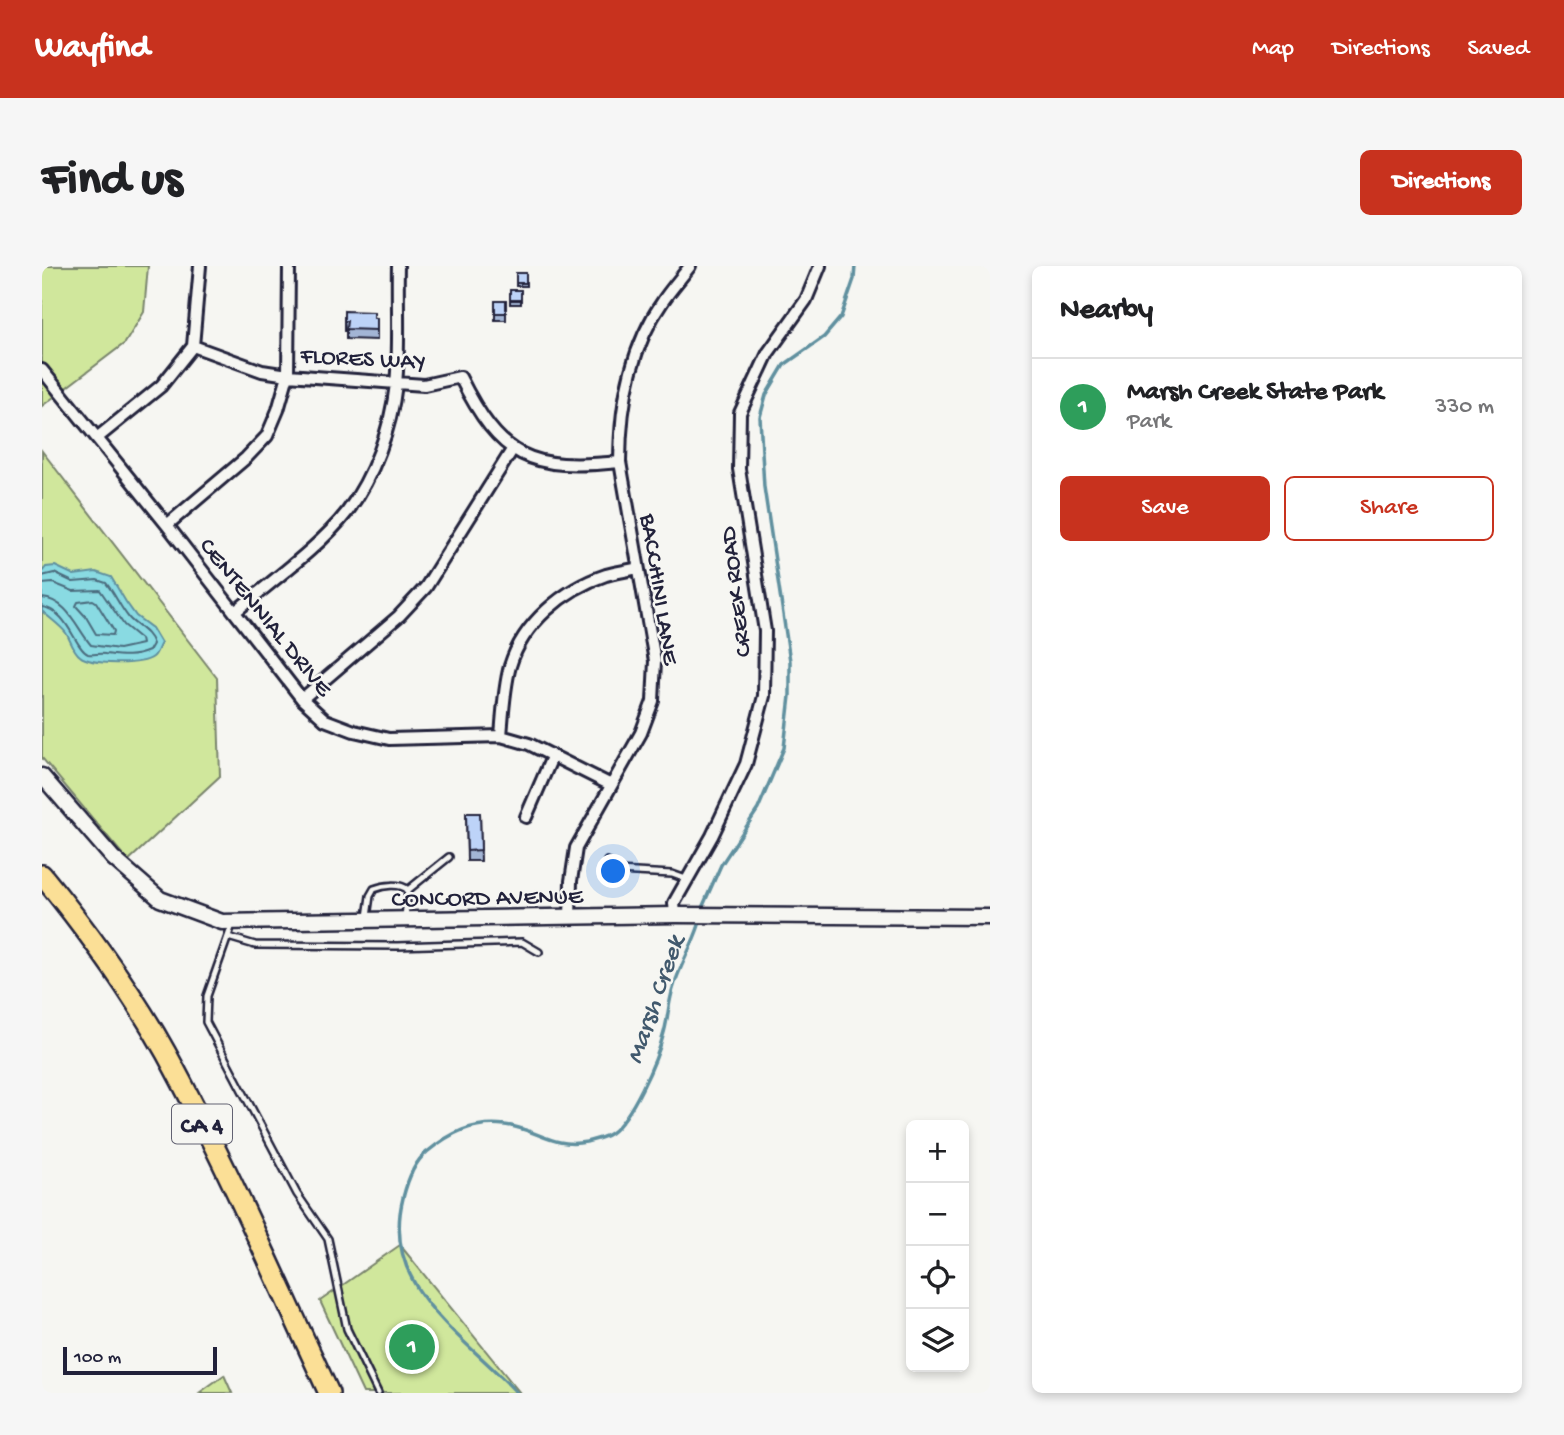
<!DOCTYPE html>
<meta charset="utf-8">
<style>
:root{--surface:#fff;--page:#f6f6f6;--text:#202124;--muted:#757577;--line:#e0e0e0;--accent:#c8321e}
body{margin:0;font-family:"Gochi Hand",sans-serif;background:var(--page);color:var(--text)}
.controls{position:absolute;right:21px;bottom:21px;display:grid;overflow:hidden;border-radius:10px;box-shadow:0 4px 10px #0003}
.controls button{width:63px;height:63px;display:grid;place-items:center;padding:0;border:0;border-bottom:2px solid var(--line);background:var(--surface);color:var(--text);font:35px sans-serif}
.scale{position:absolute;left:21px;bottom:18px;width:154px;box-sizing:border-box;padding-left:7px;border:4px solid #22223b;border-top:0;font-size:19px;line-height:24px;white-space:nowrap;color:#22223b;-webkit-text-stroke:5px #f6f6f2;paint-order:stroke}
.you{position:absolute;left:572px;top:606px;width:24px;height:24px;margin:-18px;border:5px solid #fff;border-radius:50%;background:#1a73e8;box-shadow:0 0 0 10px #1a73e833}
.badge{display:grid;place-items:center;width:46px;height:46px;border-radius:50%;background:var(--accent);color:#fff;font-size:23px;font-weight:700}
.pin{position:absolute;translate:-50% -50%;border:4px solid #fff;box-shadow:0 2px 7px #0006}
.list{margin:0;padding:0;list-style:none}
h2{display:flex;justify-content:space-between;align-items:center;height:91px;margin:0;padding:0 28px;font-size:30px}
h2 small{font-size:23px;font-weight:400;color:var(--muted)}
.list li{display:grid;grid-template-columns:46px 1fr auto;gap:21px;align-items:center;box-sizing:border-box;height:98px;padding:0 28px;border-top:2px solid var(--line)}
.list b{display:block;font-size:26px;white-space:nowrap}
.list p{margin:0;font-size:23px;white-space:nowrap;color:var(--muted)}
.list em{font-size:23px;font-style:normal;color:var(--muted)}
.actions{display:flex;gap:14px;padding:21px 28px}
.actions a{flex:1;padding:16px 0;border:2px solid var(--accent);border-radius:10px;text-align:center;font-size:24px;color:var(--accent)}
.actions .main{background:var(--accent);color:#fff}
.icon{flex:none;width:38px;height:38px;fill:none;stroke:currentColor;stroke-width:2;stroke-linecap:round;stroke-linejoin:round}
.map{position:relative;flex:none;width:948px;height:1127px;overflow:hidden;border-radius:10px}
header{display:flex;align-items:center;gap:42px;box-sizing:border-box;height:98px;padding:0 35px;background:var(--accent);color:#fff}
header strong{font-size:33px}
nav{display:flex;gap:38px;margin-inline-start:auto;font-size:24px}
.intro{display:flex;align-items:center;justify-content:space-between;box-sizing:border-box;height:168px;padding:0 42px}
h1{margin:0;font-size:49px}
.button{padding:18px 32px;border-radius:10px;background:var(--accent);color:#fff;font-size:24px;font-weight:700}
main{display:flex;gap:42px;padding:0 42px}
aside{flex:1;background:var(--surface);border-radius:10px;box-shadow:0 4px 10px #0003}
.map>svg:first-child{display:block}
.green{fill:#d0e79c;stroke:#79846c;stroke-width:2}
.water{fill:#89dae2;stroke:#60909f;stroke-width:2}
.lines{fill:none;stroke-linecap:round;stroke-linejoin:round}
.shore{stroke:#4b6c7e;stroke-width:2}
.stream{stroke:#60909f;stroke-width:3.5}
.service-casing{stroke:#22223b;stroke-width:10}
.minor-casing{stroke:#22223b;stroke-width:16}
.tertiary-casing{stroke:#22223b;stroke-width:19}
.trunk-casing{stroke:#22223b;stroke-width:24}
.service{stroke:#f6f6f2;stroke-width:5}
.minor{stroke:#f6f6f2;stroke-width:10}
.tertiary{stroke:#f6f6f2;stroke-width:14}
.trunk{stroke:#fbdf96;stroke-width:19}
.wall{fill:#a3b5d5;stroke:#22223b;stroke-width:2}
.building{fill:#bdd3f8;stroke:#22223b;stroke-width:2}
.labels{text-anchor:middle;stroke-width:5;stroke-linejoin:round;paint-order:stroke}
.shield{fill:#f6f6f2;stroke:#626272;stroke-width:2}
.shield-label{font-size:23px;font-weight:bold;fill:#22223b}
.street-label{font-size:24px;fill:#22223b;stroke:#f6f6f2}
.water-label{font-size:26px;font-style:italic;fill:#41596d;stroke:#f6f6f2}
</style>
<header>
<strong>Wayfind</strong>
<nav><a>Map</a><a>Directions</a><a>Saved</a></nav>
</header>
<div class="intro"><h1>Find us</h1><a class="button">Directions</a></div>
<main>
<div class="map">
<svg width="948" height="1127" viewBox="0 0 948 1127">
<rect width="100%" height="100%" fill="#f6f6f2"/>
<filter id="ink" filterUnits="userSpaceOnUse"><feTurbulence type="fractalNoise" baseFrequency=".0143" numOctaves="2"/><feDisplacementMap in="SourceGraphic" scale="14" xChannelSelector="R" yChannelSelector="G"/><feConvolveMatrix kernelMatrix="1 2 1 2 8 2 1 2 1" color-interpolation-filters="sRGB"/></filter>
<g filter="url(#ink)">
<path class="green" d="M0 0H106L102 46 83 77 0 140Z
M0 185 175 412 178 510 86 595 0 492Z
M358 979 478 1127H321L278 1035Z
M182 1109 190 1127H157Z"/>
<path class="water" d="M13 300 32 309 54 306 69 311 84 336 94 350 110 362 119 377C116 382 115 388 111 391 99 400 48 399 38 390 31 385 29 375 24 367 18 359 7 352 0 345V306L4 301Z"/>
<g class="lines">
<path class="shore" d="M0 310 12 307 31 316 55 314 64 317C73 328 78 341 87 352 95 361 107 365 111 378L107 385C90 392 79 390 63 388 57 387 51 389 46 388 33 383 26 344 0 341
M0 318 11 317 31 325 58 324 82 359 99 373 100 378 77 383 49 379C35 363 26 334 0 332
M51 334 54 336 72 365 71 369 54 368 44 351 34 340 36 336Z"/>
<path class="stream" d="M660 642 679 599 716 543 742 482 748 430V395L722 221 718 151 724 129 742 99 782 71 799 51 812 13 813 0
M475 1127C423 1070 338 1023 361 932 365 916 372 896 385 886 408 867 431 855 463 859 493 862 511 883 544 876 552 874 562 872 569 867 589 853 615 794 621 770 626 755 626 738 631 723 637 701 650 681 657 659"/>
<defs>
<path id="service" d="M565 595 575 605 630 608 644 613
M325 651 328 630 332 623C342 619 358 617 366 624
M363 651 366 624 407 591
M190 659 165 730 164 756 255 928 286 973 305 1063 336 1127
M186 671 213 679 355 680 480 676 497 686"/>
<path id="minor" d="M151 80 220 105 246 109 382 119 418 111C459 193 488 205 578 196
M0 104 125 259 260 433 283 454 312 465 347 473 459 470 487 478 569 519
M55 172 119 120 151 80 158 0
M125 259 204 192 225 170 236 144 246 109 247 0
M193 346C227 317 278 281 305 246 332 210 349 162 354 118 358 79 355 39 356 0
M260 433 357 350 384 321 470 184
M459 470C461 446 462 422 468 400 481 357 522 323 564 309 574 306 585 305 596 302
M484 551 510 491
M633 649 632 637 670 570 704 498 722 430 723 365 697 203 698 147 726 87 764 34 778 0
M528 652 529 615 534 582 599 467 611 435 613 395 578 196C578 139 588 82 621 35 629 23 639 12 648 0"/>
<path id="tertiary" d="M0 510 71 592 118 633 180 656 633 649 948 651"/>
<path id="trunk" d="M0 609C45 664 89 724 124 787 184 897 234 1013 287 1127"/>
</defs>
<use href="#service" class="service-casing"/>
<use href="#minor" class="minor-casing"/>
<use href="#tertiary" class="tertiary-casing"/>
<use href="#trunk" class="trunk-casing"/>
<use href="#service" class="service"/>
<use href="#minor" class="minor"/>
<use href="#tertiary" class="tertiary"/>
<use href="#trunk" class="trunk"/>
</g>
<path class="wall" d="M474 7H484V20H474Z
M468 24H479V38H468Z
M453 35H464V54H453Z
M302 45 335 52V74L304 73V65H302Z
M424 547H438L439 595H425Z"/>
<path class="building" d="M474 7H484V17H474Z
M468 24H479V34H468Z
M453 35H464V47H453Z
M302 45 332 46V52H335V64L304 63 305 55H302Z
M424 547H438L439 584 425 585Z"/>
</g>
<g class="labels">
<rect class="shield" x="130" y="838.5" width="60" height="39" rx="5"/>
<g class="shield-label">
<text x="160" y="866">CA 4</text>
</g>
<g class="street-label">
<text transform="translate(321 91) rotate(3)" y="8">FLORES WAY</text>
<text transform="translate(619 323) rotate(81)" y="8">BACCHINI LANE</text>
<text transform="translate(692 326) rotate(-97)" y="8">CREEK ROAD</text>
<text transform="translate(225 350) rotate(51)" y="8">CENTENNIAL DRIVE</text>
<text transform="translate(445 630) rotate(-1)" y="8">CONCORD AVENUE</text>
</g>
<g class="water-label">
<text transform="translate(611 733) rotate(-71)" y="9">Marsh Creek</text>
</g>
</g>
</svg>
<div class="controls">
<button>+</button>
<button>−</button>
<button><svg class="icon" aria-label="locate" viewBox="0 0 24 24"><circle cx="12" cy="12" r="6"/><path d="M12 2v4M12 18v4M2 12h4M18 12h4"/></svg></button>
<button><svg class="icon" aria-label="layers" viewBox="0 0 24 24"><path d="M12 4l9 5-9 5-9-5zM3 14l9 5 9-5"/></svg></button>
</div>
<div class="scale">100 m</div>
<div class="you"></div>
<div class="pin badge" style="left:370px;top:1081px;background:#2e9e5b">1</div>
</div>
<aside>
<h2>Nearby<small></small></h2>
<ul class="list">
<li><span class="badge" style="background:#2e9e5b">1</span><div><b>Marsh Creek State Park</b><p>Park</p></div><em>330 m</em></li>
</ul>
<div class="actions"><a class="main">Save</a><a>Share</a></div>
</aside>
</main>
